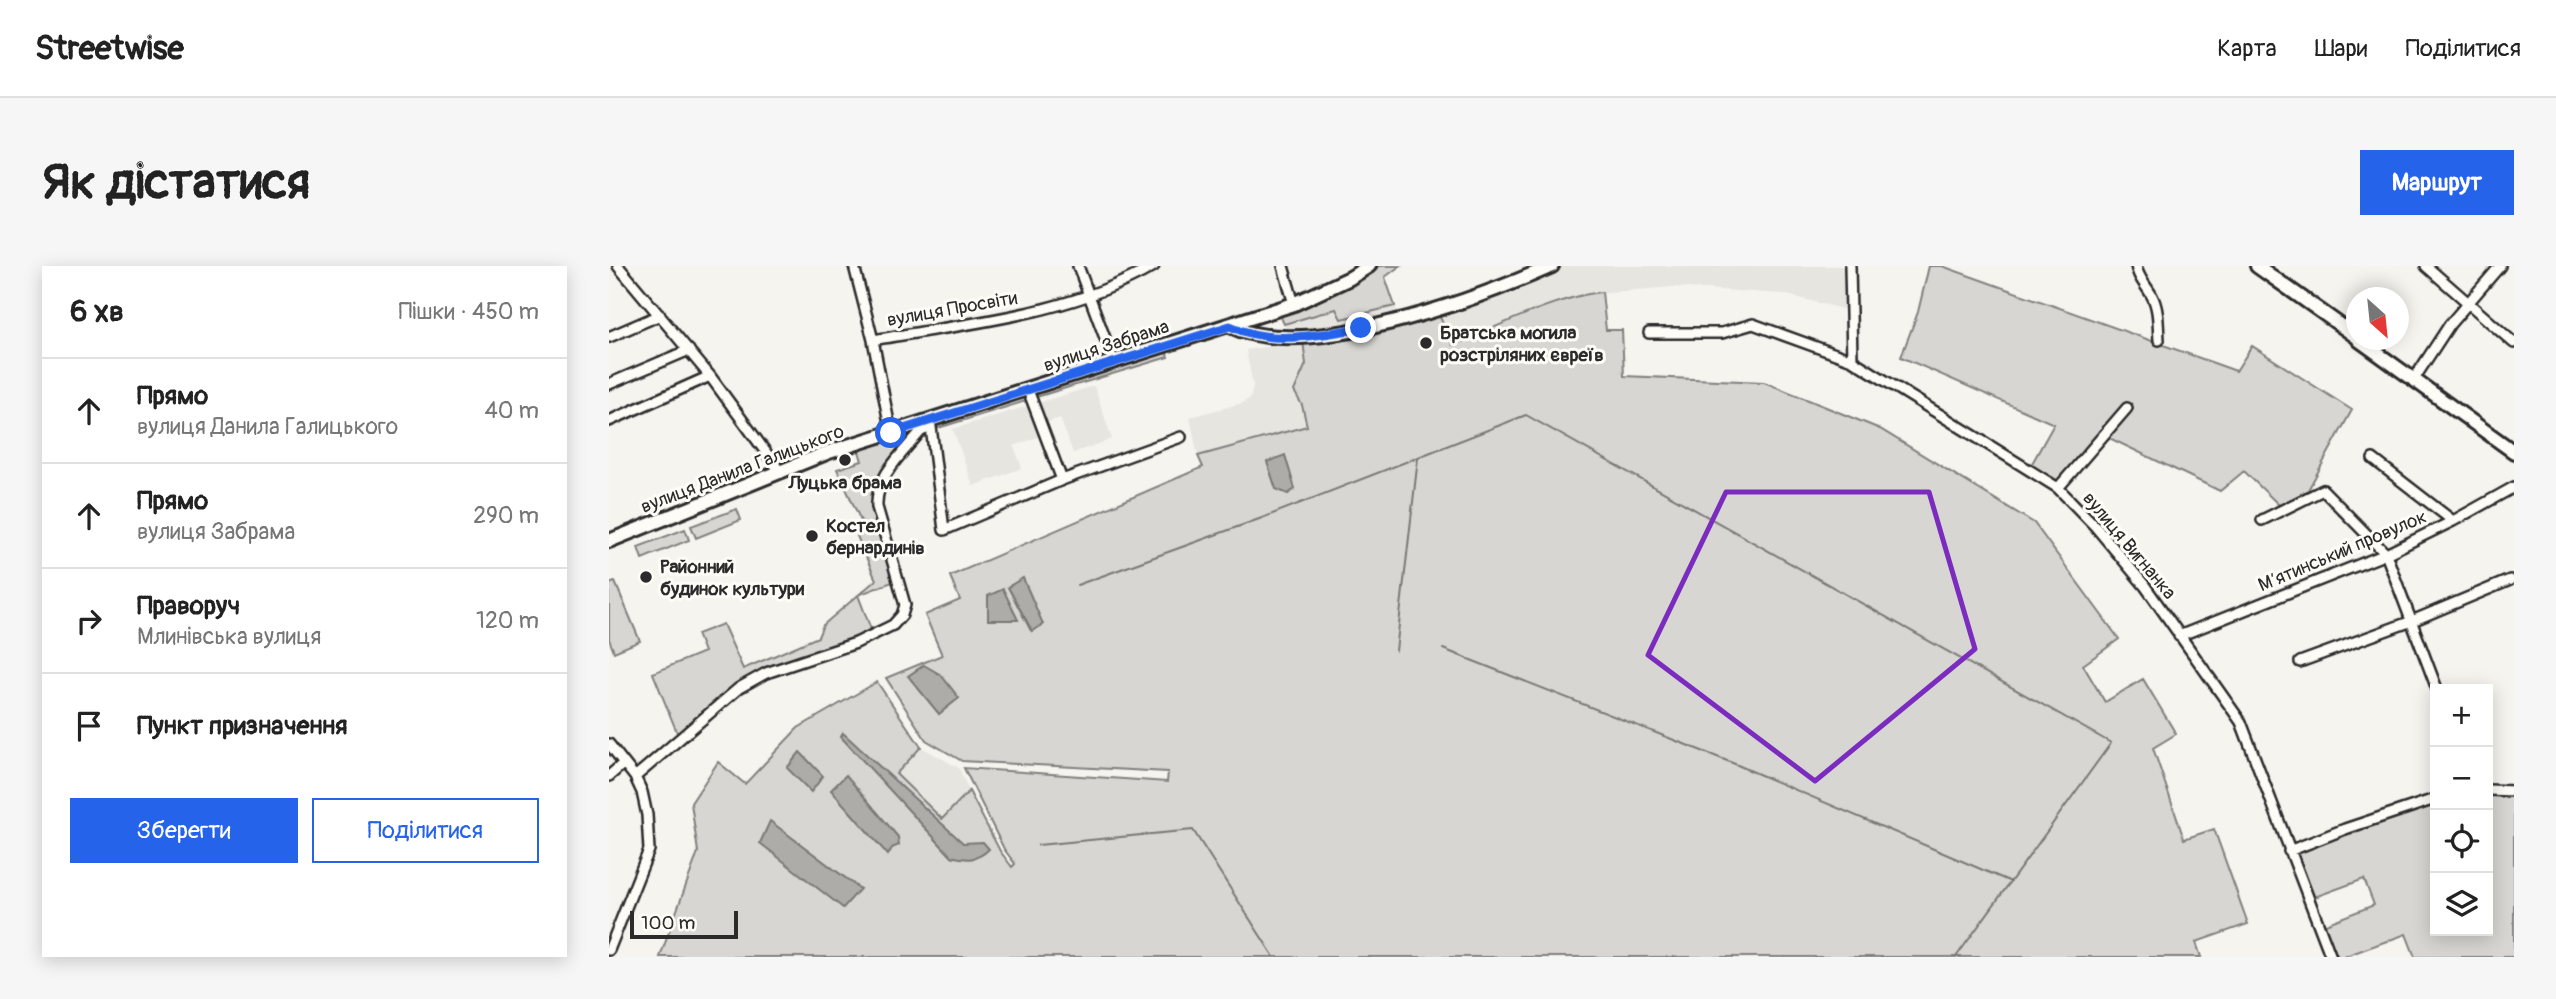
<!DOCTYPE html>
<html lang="uk">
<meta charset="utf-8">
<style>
:root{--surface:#fff;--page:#f6f6f6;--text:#222;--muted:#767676;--line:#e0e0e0;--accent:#2563eb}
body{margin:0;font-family:Pangolin,sans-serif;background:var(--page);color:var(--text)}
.controls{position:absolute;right:21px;bottom:21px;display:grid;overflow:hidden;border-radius:0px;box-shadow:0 4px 18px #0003}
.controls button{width:63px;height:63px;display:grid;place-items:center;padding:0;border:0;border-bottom:2px solid var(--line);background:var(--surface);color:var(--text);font:35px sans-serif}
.compass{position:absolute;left:1737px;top:21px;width:63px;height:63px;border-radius:50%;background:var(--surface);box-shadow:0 4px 18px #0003;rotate:153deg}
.scale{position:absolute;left:21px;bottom:18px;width:108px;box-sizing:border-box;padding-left:7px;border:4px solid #2b2b2b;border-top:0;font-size:19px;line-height:24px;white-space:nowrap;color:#2b2b2b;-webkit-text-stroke:5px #fdfcf7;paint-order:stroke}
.stop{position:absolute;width:21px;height:21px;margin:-16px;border:5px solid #2563eb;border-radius:50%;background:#fff}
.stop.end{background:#2563eb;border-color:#fff;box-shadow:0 2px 7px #0008}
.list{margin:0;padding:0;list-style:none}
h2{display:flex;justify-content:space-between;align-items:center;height:91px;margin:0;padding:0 28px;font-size:30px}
h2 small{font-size:23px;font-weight:400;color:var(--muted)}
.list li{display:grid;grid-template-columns:46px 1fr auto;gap:21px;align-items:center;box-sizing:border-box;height:105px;padding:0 28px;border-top:2px solid var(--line)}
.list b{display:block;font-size:26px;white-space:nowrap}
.list p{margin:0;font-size:23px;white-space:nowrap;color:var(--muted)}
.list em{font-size:23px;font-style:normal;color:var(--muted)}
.actions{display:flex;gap:14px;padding:21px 28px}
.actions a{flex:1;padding:16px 0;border:2px solid var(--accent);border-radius:0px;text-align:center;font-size:24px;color:var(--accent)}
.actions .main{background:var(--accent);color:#fff}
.icon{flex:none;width:38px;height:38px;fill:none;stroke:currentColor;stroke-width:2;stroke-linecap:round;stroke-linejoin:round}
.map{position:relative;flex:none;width:1905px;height:691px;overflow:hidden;border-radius:0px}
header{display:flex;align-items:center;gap:42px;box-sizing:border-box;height:98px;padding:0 35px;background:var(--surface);border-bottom:2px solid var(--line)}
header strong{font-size:33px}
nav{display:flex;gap:38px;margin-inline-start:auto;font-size:24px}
.intro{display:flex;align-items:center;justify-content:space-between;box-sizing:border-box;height:168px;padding:0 42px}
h1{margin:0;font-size:49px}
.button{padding:18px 32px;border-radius:0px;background:var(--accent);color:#fff;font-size:24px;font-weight:700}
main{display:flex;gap:42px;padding:0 42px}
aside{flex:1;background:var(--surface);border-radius:0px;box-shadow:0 4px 18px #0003}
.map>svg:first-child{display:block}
.built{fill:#e6e5e0}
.green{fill:#d7d6d2;stroke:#81807e;stroke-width:2;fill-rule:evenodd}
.water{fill:#adaca9;stroke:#797877;stroke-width:2}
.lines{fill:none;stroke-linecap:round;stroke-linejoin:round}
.stream{stroke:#797877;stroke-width:2}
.street-casing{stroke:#2b2b2b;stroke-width:14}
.secondary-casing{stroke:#2b2b2b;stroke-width:18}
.street{stroke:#fdfcf7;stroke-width:9}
.secondary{stroke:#fdfcf7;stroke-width:12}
.route{stroke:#2563eb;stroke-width:9}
.marked{fill:none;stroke:#7b2cbf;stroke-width:5;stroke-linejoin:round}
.poi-dot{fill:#2b2b2b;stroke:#fdfcf7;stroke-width:2.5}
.labels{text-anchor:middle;stroke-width:6;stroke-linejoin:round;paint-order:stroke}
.street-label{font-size:19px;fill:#2b2b2b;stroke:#fdfcf7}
.poi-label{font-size:19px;font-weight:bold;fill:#2b2b2b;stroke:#fdfcf7;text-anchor:start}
</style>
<header>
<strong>Streetwise</strong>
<nav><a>Карта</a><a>Шари</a><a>Поділитися</a></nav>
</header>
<div class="intro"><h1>Як дістатися</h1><a class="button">Маршрут</a></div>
<main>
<aside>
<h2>6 хв<small>Пішки · 450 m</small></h2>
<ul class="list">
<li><svg class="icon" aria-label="ahead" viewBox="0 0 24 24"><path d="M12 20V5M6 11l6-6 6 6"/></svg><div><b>Прямо</b><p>вулиця Данила Галицького</p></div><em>40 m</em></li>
<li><svg class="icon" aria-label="ahead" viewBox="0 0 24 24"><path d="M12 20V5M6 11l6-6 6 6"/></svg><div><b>Прямо</b><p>вулиця Забрама</p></div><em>290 m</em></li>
<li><svg class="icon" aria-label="right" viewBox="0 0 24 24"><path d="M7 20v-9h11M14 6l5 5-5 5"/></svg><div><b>Праворуч</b><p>Млинівська вулиця</p></div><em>120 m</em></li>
<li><svg class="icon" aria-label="arrive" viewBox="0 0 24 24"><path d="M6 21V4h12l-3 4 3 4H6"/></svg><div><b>Пункт призначення</b></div></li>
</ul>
<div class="actions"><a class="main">Зберегти</a><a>Поділитися</a></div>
</aside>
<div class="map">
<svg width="1905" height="691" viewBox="0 0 1905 691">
<rect width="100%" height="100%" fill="#f5f4ef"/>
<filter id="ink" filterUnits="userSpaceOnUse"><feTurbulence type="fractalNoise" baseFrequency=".0143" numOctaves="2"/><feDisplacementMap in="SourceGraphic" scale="14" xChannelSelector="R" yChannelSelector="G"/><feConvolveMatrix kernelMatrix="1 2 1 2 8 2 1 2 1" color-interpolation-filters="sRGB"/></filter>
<g filter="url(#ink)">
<path class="built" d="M951 0H1238V44L1174 28 1064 21 975 28 843 79 829 47 864 36Z
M786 40 790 50 751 58 679 68 675 58 727 43 732 53Z
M694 75 697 98 685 125 693 139 698 160 589 190 581 151 634 137 642 131 644 120 637 84Z
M485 120 503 173 464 187 451 152 433 158 426 138Z
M422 139 434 169 405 180 413 202 364 220 344 163Z
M312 481 350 502 360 525 333 553 286 508Z"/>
<path class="green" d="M770 0H791L776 11 786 40 732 53 727 43 675 58 671 49 744 16Z
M1320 0H1333L1627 105 1643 80 1743 144 1699 224 1671 240 1635 205 1611 225 1490 167 1448 217 1421 201 1445 158 1292 91 1309 46Z
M993 26 997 64H1013L1015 110 1155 116 1271 163 1425 257 1510 373 1474 399 1496 436 1534 413 1567 468 1544 482 1575 573 1605 563 1639 658 1587 676 1592 691H51L89 586 82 537 109 496 136 518 189 462 268 416 312 481 287 508 333 553 360 525 391 585 403 601 406 598 395 583 355 502 558 516 559 506 353 495 317 474 277 412 333 389 316 349 351 334 341 310 594 201 589 190 698 160 693 139 685 125 697 98 694 75 829 47 844 79C886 62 949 30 993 26ZM413 313H414L422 365 399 321Z
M557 85 559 91 424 132 422 128Z
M419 129 420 134 326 163 325 159Z
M309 163C296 180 279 197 269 215 255 237 279 291 286 315L249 329 263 366 246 374 155 404 69 469 44 407 95 386 88 368 114 358 134 403 209 371 214 359 267 314 248 270 257 266 228 203 253 195 249 182Z
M128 243 132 254 87 272 82 260Z
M76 263 80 274 33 293 29 281Z
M6 316 31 375 5 386 0 373V318Z
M1879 526 1905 528V691H1806L1797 668 1734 691H1725L1714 659 1765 639 1755 613 1703 632 1684 586 1737 565 1826 536V665H1879Z"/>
<path class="water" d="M676 189 686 223 679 228 667 223 658 196Z
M414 312 434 358 423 365 399 321Z
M394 323 409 354H379V330Z
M315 399 332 409 350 432 330 448 299 410Z
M234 467 354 577 374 576 380 583C368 595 358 594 342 590L232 471Z
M191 486 214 510 202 526 178 502Z
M237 509 289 571 290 579 283 582 279 589 222 524Z
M161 555 251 623 234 642 151 577Z"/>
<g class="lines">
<path class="stream" d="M468 319 653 252 917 149 1502 477 1347 691
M834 383 1126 498 1402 616
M787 385 809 192
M429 579 584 564 665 691"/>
<defs>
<path id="street" d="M9 0 101 110 172 207
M245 0 264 74 282 167
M469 0 505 96
M674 0 685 38
M1241 0 1243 94
M1527 0C1529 12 1537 19 1543 30 1550 43 1549 60 1550 74
M1817 0 1905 77
M1040 67H1113L1144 58 1243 94 1449 222 1486 260 1536 320 1632 456 1722 691
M0 71 51 49
M264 74C359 57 460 49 545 0
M1805 113 1841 58 1891 0
M0 118 80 84
M419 124 453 214
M0 155 101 110
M322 161 335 264 453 214 572 171
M1764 193 1844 255
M1449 222 1518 142
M1653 254 1714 224 1777 288 1828 423
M1570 370 1777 288 1844 255 1905 221
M1691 396 1803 355 1901 314
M0 478 26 511 33 526 38 549 40 584 0 684
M0 510 15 497
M26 511 130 422 157 407 247 377 284 359 293 349 296 339 268 241C266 211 294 187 312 165L322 161 321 155
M1879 524 1905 525
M1680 585 1736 563 1826 533"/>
<path id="secondary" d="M1648 0 1748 71
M621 60C697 97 868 33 943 0
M1750 74 1905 186
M0 275 220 186 685 38 741 12 760 0"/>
</defs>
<use href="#street" class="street-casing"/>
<use href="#secondary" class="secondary-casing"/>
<use href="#street" class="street"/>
<use href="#secondary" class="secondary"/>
</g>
</g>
<g class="lines" filter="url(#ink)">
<path class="route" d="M282 167 621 60C663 80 708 69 752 62"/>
</g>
<path class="marked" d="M1117 226H1320L1366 383 1206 515 1039 389Z"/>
<g class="poi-dot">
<circle cx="817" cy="77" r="7"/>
<circle cx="236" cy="194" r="7"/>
<circle cx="203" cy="270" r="7"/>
<circle cx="37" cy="311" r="7"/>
</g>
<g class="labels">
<g class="street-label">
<text transform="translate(343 42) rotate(-10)" y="7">вулиця Просвіти</text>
<text transform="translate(497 79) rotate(-18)" y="7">вулиця Забрама</text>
<text transform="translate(133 202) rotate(-21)" y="7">вулиця Данила Галицького</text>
<text transform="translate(1521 279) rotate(50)" y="7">вулиця Вигнанка</text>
<text transform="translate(1733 284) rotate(-23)" y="7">Мʼятинський провулок</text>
</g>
<g class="poi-label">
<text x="831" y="73">Братська могила<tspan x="831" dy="22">розстріляних євреїв</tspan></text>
<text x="236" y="223" text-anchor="middle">Луцька брама</text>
<text x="217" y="266">Костел<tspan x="217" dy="22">бернардинів</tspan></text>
<text x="51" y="307">Районний<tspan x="51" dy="22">будинок культури</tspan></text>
</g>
</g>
</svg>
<div class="controls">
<button>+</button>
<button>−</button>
<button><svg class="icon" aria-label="locate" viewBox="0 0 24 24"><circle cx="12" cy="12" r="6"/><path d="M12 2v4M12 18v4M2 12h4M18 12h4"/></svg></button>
<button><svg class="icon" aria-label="layers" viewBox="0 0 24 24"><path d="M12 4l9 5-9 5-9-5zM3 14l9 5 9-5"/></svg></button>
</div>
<svg class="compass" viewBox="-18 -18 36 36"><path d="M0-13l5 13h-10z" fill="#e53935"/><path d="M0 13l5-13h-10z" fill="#767676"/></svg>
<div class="scale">100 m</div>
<div class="stop" style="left:282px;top:167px"></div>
<div class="stop end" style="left:752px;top:62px"></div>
</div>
</main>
